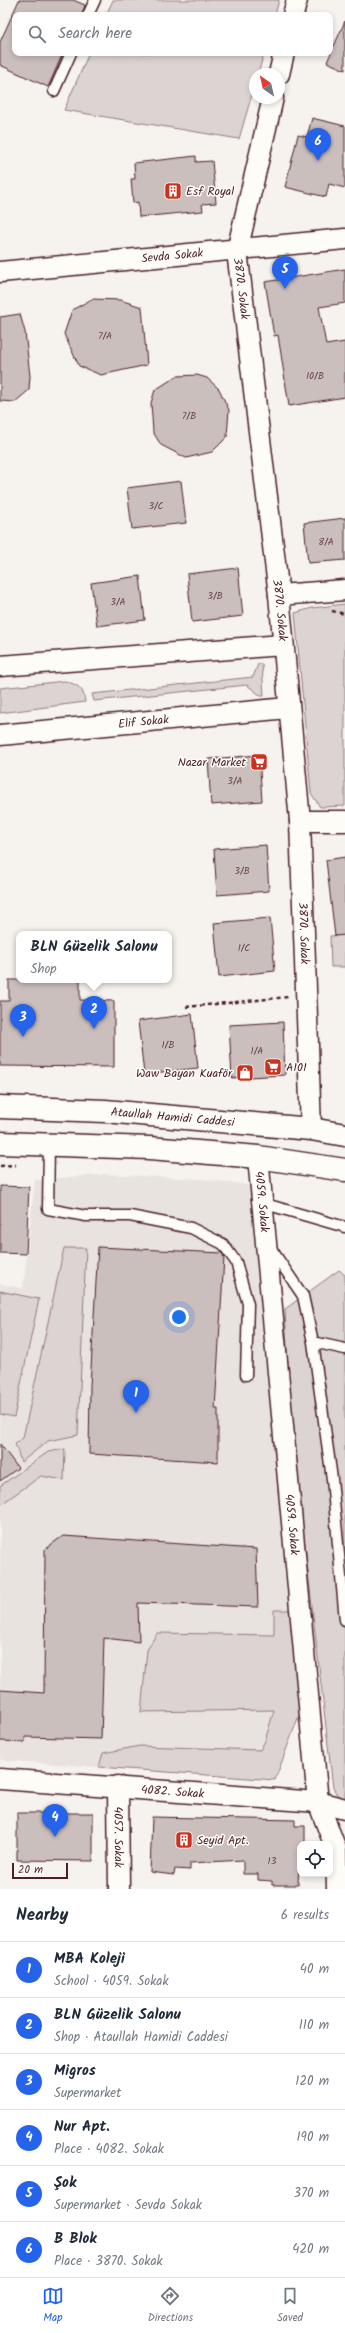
<!DOCTYPE html>
<meta charset="utf-8">
<style>
:root{--surface:#fff;--page:#f6f6f7;--text:#1f2937;--muted:#747a83;--line:#e0e1e3;--accent:#2563eb}
body{margin:0;font-family:Kalam,sans-serif;background:var(--page);color:var(--text)}
.controls{position:absolute;right:12px;bottom:12px;display:grid;overflow:hidden;border-radius:8px;box-shadow:0 2px 6px #0003}
.controls button{width:36px;height:36px;display:grid;place-items:center;padding:0;border:0;border-bottom:1px solid var(--line);background:var(--surface);color:var(--text);font:20px sans-serif}
.compass{position:absolute;left:249px;top:68px;width:36px;height:36px;border-radius:50%;background:var(--surface);box-shadow:0 2px 6px #0003;rotate:326deg}
.scale{position:absolute;left:12px;bottom:10px;width:56px;box-sizing:border-box;padding-left:4px;border:2px solid #4a1f2b;border-top:0;font-size:11px;line-height:14px;white-space:nowrap;color:#4a1f2b;-webkit-text-stroke:3px #fdfcf7;paint-order:stroke}
.you{position:absolute;left:179px;top:1317px;width:14px;height:14px;margin:-10px;border:3px solid #fff;border-radius:50%;background:#1a73e8;box-shadow:0 0 0 6px #1a73e833}
.badge{display:grid;place-items:center;width:26px;height:26px;border-radius:50%;background:var(--accent);color:#fff;font-size:13px;font-weight:700}
.pin{position:absolute;translate:-50% -33px;filter:drop-shadow(0 1px 2px #0008)}
.pin::after{content:'';position:absolute;top:21px;width:14px;height:12px;background:inherit;clip-path:polygon(0 0,100% 0,50% 100%)}
.popup{position:absolute;left:16px;top:931px;width:156px;height:52px;box-sizing:border-box;display:grid;place-content:center;border-radius:8px;background:var(--surface);filter:drop-shadow(0 1px 3px #0005);font-size:13px;white-space:nowrap;color:var(--muted)}
.popup b{font-size:15px;color:var(--text)}
.popup::after{content:'';position:absolute;left:50%;top:100%;margin-left:-8px;border:8px solid transparent;border-top-color:var(--surface)}
.list{margin:0;padding:0;list-style:none}
h2{display:flex;justify-content:space-between;align-items:center;height:52px;margin:0;padding:0 16px;font-size:17px}
h2 small{font-size:13px;font-weight:400;color:var(--muted)}
.list li{display:grid;grid-template-columns:26px 1fr auto;gap:12px;align-items:center;box-sizing:border-box;height:56px;padding:0 16px;border-top:1px solid var(--line)}
.list b{display:block;font-size:15px;white-space:nowrap}
.list p{margin:0;font-size:13px;white-space:nowrap;color:var(--muted)}
.list em{font-size:13px;font-style:normal;color:var(--muted)}
.icon{flex:none;width:22px;height:22px;fill:none;stroke:currentColor;stroke-width:2;stroke-linecap:round;stroke-linejoin:round}
.map{position:relative;flex:none;width:345px;height:1889px;overflow:hidden}
.search{position:absolute;background:var(--surface);box-shadow:0 2px 6px #0003;left:12px;right:12px;top:12px;height:44px;display:flex;align-items:center;gap:10px;box-sizing:border-box;padding:0 14px;border-radius:8px;color:var(--muted);font-size:15px}
.sheet{height:388px;background:var(--surface)}
nav{display:flex;justify-content:space-around;align-items:center;box-sizing:border-box;height:56px;border-top:1px solid var(--line);background:var(--surface);font-size:11px;color:var(--muted)}
nav a{display:grid;justify-items:center;gap:2px}
nav .on{color:var(--accent)}
.map>svg:first-child{display:block}
.built{fill:#e9e3e0}
.green{fill:#dcd4d2;stroke:#937a7e}
.building{fill:#cbbfbe;stroke:#4a1f2b}
.lines{fill:none;stroke-linecap:round;stroke-linejoin:round}
.lane-casing{stroke:#4a1f2b;stroke-width:13}
.street-casing{stroke:#4a1f2b;stroke-width:23}
.secondary-casing{stroke:#4a1f2b;stroke-width:25}
.path{stroke:#4a1f2b;stroke-width:2.5;stroke-dasharray:4 3;stroke-linecap:butt}
.lane{stroke:#fdfcf7;stroke-width:10}
.street{stroke:#fdfcf7;stroke-width:20}
.secondary{stroke:#fdfcf7;stroke-width:22}
.labels{text-anchor:middle;stroke-width:3;stroke-linejoin:round;paint-order:stroke}
.number-label{font-size:10px;fill:#6a4750}
.poi-label{font-size:12px;fill:#4a1f2b;stroke:#fdfcf7;text-anchor:start}
.street-label{font-size:12px;fill:#4a1f2b;stroke:#fdfcf7}
</style>
<div class="map">
<svg width="345" height="1889" viewBox="0 0 345 1889">
<rect width="100%" height="100%" fill="#f6f3ef"/>
<filter id="ink" filterUnits="userSpaceOnUse"><feTurbulence type="fractalNoise" baseFrequency=".025" numOctaves="2"/><feDisplacementMap in="SourceGraphic" scale="8" xChannelSelector="R" yChannelSelector="G"/><feConvolveMatrix kernelMatrix="1 2 1 2 8 2 1 2 1" color-interpolation-filters="sRGB"/></filter>
<g filter="url(#ink)">
<path class="built" d="M105 1174 202 1179 250 1185 263 1340 293 1604 275 1780 0 1760V1284L23 1288 35 1180Z"/>
<path class="green" d="M113 0H279L275 15H106Z
M89 53H264L258 74H255V84L239 139 64 110Z
M345 604V806L320 807 311 793 295 613 312 608Z
M258 664H262L264 696H261L247 685 94 701 92 694 253 677Z
M65 681C78 685 84 688 85 702L0 713V688Z
M345 935V967H331L330 936Z
M64 1248H86L78 1435 48 1441 21 1462 15 1443 23 1438Z
M339 1270 345 1275V1801H341L333 1788 291 1424 285 1309Z
M0 1291 39 1299 14 1417 0 1414Z
M65 1449 64 1480 41 1476 0 1505V1486L48 1452Z
M274 1610H293L301 1710 275 1780 99 1767 103 1753 140 1746 260 1750 265 1741 274 1710 141 1712 147 1650 157 1633 274 1635Z"/>
<path class="building" d="M19 0H73L85 5 82 15H15V53H63L48 87 0 65V42Z
M345 21V70L327 62Z
M312 118 345 126V188L329 184 326 197 285 187 298 135 307 137Z
M196 156V162L212 161 216 203 202 204 203 211 139 217 138 202 133 203 131 179H135L134 163Z
M345 269V303L319 307 326 345 345 342V397L289 406 278 335 274 336 265 282Z
M92 299 120 300 142 307 147 365 101 375 79 366 64 334 72 310Z
M20 314 25 332 30 376 29 390 15 402 0 401V317Z
M197 375 207 378 219 389 229 410 227 437 212 452 186 458 161 445 153 432 151 403 155 390 177 376Z
M181 481 186 523 132 529 127 488Z
M345 518V560L308 563 304 523Z
M238 568 243 616 192 622 187 574Z
M140 576 145 620 97 626 91 583Z
M259 755 262 801 211 805 208 759Z
M266 845 269 891 217 895 214 849Z
M345 857V935L335 936 326 860Z
M270 918 275 971 219 977 214 923Z
M9 980H80V1000L114 1001V1067L0 1066V1001H9Z
M192 1014 198 1068 144 1074 138 1021Z
M283 1022 285 1075 232 1078 229 1025Z
M0 1186 29 1187 26 1254 0 1253Z
M98 1247 222 1253 224 1257 215 1409H218V1462L89 1454 90 1386Z
M0 1444 18 1468 0 1481Z
M63 1536 256 1549 258 1607 138 1603 139 1642 104 1638 101 1739 25 1737V1742L0 1741V1690L44 1693 45 1549Z
M17 1813H93V1861L17 1860Z
M152 1817 295 1820V1826H305V1844H300L298 1885H272V1881L258 1880V1874H243V1860L190 1863V1870L175 1869 174 1875 150 1872Z"/>
<g class="lines">
<defs>
<path id="lane" d="M88 15 95 0
M54 91 71 53
M49 1145 48 1209 86 1216H130L191 1228 223 1244 236 1262 248 1304 246 1375
M262 1203 345 1227
M270 1247 303 1296 313 1342 332 1479 345 1620
M313 1342 345 1349"/>
<g id="street">
<path d="M293 15 297 0"/>
<path d="M279 74 284 53"/>
<path id="s1" d="M273 98 237 251 279 595 300 821 311 1129"/>
<path id="s2" d="M0 272 345 239"/>
<path d="M279 595 345 590"/>
<path d="M0 666 283 645"/>
<path id="s3" d="M0 735 288 708"/>
<path d="M300 821H345"/>
<path id="s4" d="M258 1157 318 1802 336 1849 337 1889"/>
<path id="s5" d="M0 1779 318 1802 345 1809"/>
<path id="s6" d="M118 1786 119 1889"/>
</g>
<g id="secondary">
<path id="s7" d="M0 1107 105 1111 311 1129 345 1135"/>
<path d="M0 1143 150 1148 258 1157 345 1170"/>
</g>
</defs>
<use href="#lane" class="lane-casing"/>
<use href="#street" class="street-casing"/>
<use href="#secondary" class="secondary-casing"/>
<path class="path" d="M332 611 345 614
M186 1007 288 997
M0 1166 16 1165"/>
<use href="#lane" class="lane"/>
<use href="#street" class="street"/>
<use href="#secondary" class="secondary"/>
</g>
</g>
<defs>
<symbol id="building-square" viewBox="-11 -11 22 22"><rect x="-9" y="-9" width="18" height="18" rx="4" fill="#c8321e" stroke="#fdfcf7"/><path d="M-4-6H4V6H1V3H-1V6H-4ZM-2.5-4.3h1.7v1.8h-1.7ZM.8-4.3h1.7v1.8H.8ZM-2.5-1h1.7V.8h-1.7ZM.8-1h1.7V.8H.8Z" fill="#fff"/></symbol>
<symbol id="supermarket-square" viewBox="-11 -11 22 22"><rect x="-9" y="-9" width="18" height="18" rx="4" fill="#c8321e" stroke="#fdfcf7"/><path d="M-6-5.5h2.5l.6 2H6L4.5 2H-2.5L-4.4-4H-6ZM-1.5 3.2a1.3 1.3 0 1 0 .1 0ZM3 3.2a1.3 1.3 0 1 0 .1 0Z" fill="#fff"/></symbol>
<symbol id="shop-square" viewBox="-11 -11 22 22"><rect x="-9" y="-9" width="18" height="18" rx="4" fill="#c8321e" stroke="#fdfcf7"/><path d="M-5-2.5h2.3a2.7 3.5 0 0 1 5.4 0H5L5.5 6h-11ZM-1.5-2.5h3a1.5 2.3 0 0 0-3 0Z" fill="#fff"/></symbol>
</defs>
<g fill-rule="evenodd">
<use href="#building-square" x="163" y="181" width="20" height="20"/>
<use href="#supermarket-square" x="249" y="752" width="20" height="20"/>
<use href="#supermarket-square" x="263" y="1057" width="20" height="20"/>
<use href="#shop-square" x="235" y="1063" width="20" height="20"/>
<use href="#building-square" x="174" y="1830" width="20" height="20"/>
</g>
<g class="labels">
<g class="number-label">
<text x="105" y="339">7/A</text>
<text x="315" y="379">10/B</text>
<text x="189" y="419">7/B</text>
<text x="156" y="509">3/C</text>
<text x="326" y="545">8/A</text>
<text x="215" y="599">3/B</text>
<text x="118" y="605">3/A</text>
<text x="235" y="784">3/A</text>
<text x="242" y="874">3/B</text>
<text x="244" y="951">1/C</text>
<text x="168" y="1048">1/B</text>
<text x="257" y="1054">1/A</text>
<text x="272" y="1864">13</text>
</g>
<g class="poi-label">
<text x="186" y="195">Esf Royal</text>
<text x="246" y="766" text-anchor="end">Nazar Market</text>
<text x="286" y="1071">A101</text>
<text x="232" y="1077" text-anchor="end">Waw Bayan Kuaför</text>
<text x="197" y="1844">Seyid Apt.</text>
</g>
<g class="street-label">
<text dy="4" stroke="none"><textPath href="#s2" startOffset="173">Sevda Sokak</textPath></text>
<text dy="4" stroke="none"><textPath href="#s1" startOffset="195">3870. Sokak</textPath></text>
<text dy="4" stroke="none"><textPath href="#s1" startOffset="519">3870. Sokak</textPath></text>
<text dy="4" stroke="none"><textPath href="#s3" startOffset="144">Elif Sokak</textPath></text>
<text dy="4" stroke="none"><textPath href="#s1" startOffset="843">3870. Sokak</textPath></text>
<text dy="4" stroke="none"><textPath href="#s7" startOffset="173">Ataullah Hamidi Caddesi</textPath></text>
<text dy="4" stroke="none"><textPath href="#s4" startOffset="45">4059. Sokak</textPath></text>
<text dy="4" stroke="none"><textPath href="#s4" startOffset="369">4059. Sokak</textPath></text>
<text dy="4" stroke="none"><textPath href="#s5" startOffset="173">4082. Sokak</textPath></text>
<text dy="4" stroke="none"><textPath href="#s6" startOffset="51">4057. Sokak</textPath></text>
</g>
</g>
</svg>
<div class="controls">
<button><svg class="icon" aria-label="locate" viewBox="0 0 24 24"><circle cx="12" cy="12" r="6"/><path d="M12 2v4M12 18v4M2 12h4M18 12h4"/></svg></button>
</div>
<svg class="compass" viewBox="-18 -18 36 36"><path d="M0-13l5 13h-10z" fill="#e53935"/><path d="M0 13l5-13h-10z" fill="#747a83"/></svg>
<div class="scale">20 m</div>
<div class="you"></div>
<div class="pin badge" style="left:136px;top:1413px">1</div>
<div class="pin badge" style="left:94px;top:1029px">2</div>
<div class="popup"><b>BLN Güzelik Salonu</b>Shop</div>
<div class="pin badge" style="left:23px;top:1037px">3</div>
<div class="pin badge" style="left:55px;top:1837px">4</div>
<div class="pin badge" style="left:285px;top:289px">5</div>
<div class="pin badge" style="left:318px;top:161px">6</div>
<div class="search"><svg class="icon" aria-label="search" viewBox="0 0 24 24"><circle cx="10" cy="10" r="6"/><path d="M15 15l6 6"/></svg>Search here</div>
</div>
<section class="sheet">
<h2>Nearby<small>6 results</small></h2>
<ul class="list">
<li><span class="badge">1</span><div><b>MBA Koleji</b><p>School · 4059. Sokak</p></div><em>40 m</em></li>
<li><span class="badge">2</span><div><b>BLN Güzelik Salonu</b><p>Shop · Ataullah Hamidi Caddesi</p></div><em>110 m</em></li>
<li><span class="badge">3</span><div><b>Migros</b><p>Supermarket</p></div><em>120 m</em></li>
<li><span class="badge">4</span><div><b>Nur Apt.</b><p>Place · 4082. Sokak</p></div><em>190 m</em></li>
<li><span class="badge">5</span><div><b>Şok</b><p>Supermarket · Sevda Sokak</p></div><em>370 m</em></li>
<li><span class="badge">6</span><div><b>B Blok</b><p>Place · 3870. Sokak</p></div><em>420 m</em></li>
</ul>
</section>
<nav>
<a class="on"><svg class="icon" aria-label="map" viewBox="0 0 24 24"><path d="M3 6l6-2 6 2 6-2v14l-6 2-6-2-6 2zM9 4v14M15 6v14"/></svg>Map</a>
<a><svg class="icon" aria-label="directions" viewBox="0 0 24 24"><path d="M12 3l9 9-9 9-9-9zM9 14v-3h6M13 9l2 2-2 2"/></svg>Directions</a>
<a><svg class="icon" aria-label="saved" viewBox="0 0 24 24"><path d="M7 4h10v16l-5-4-5 4z"/></svg>Saved</a>
</nav>
